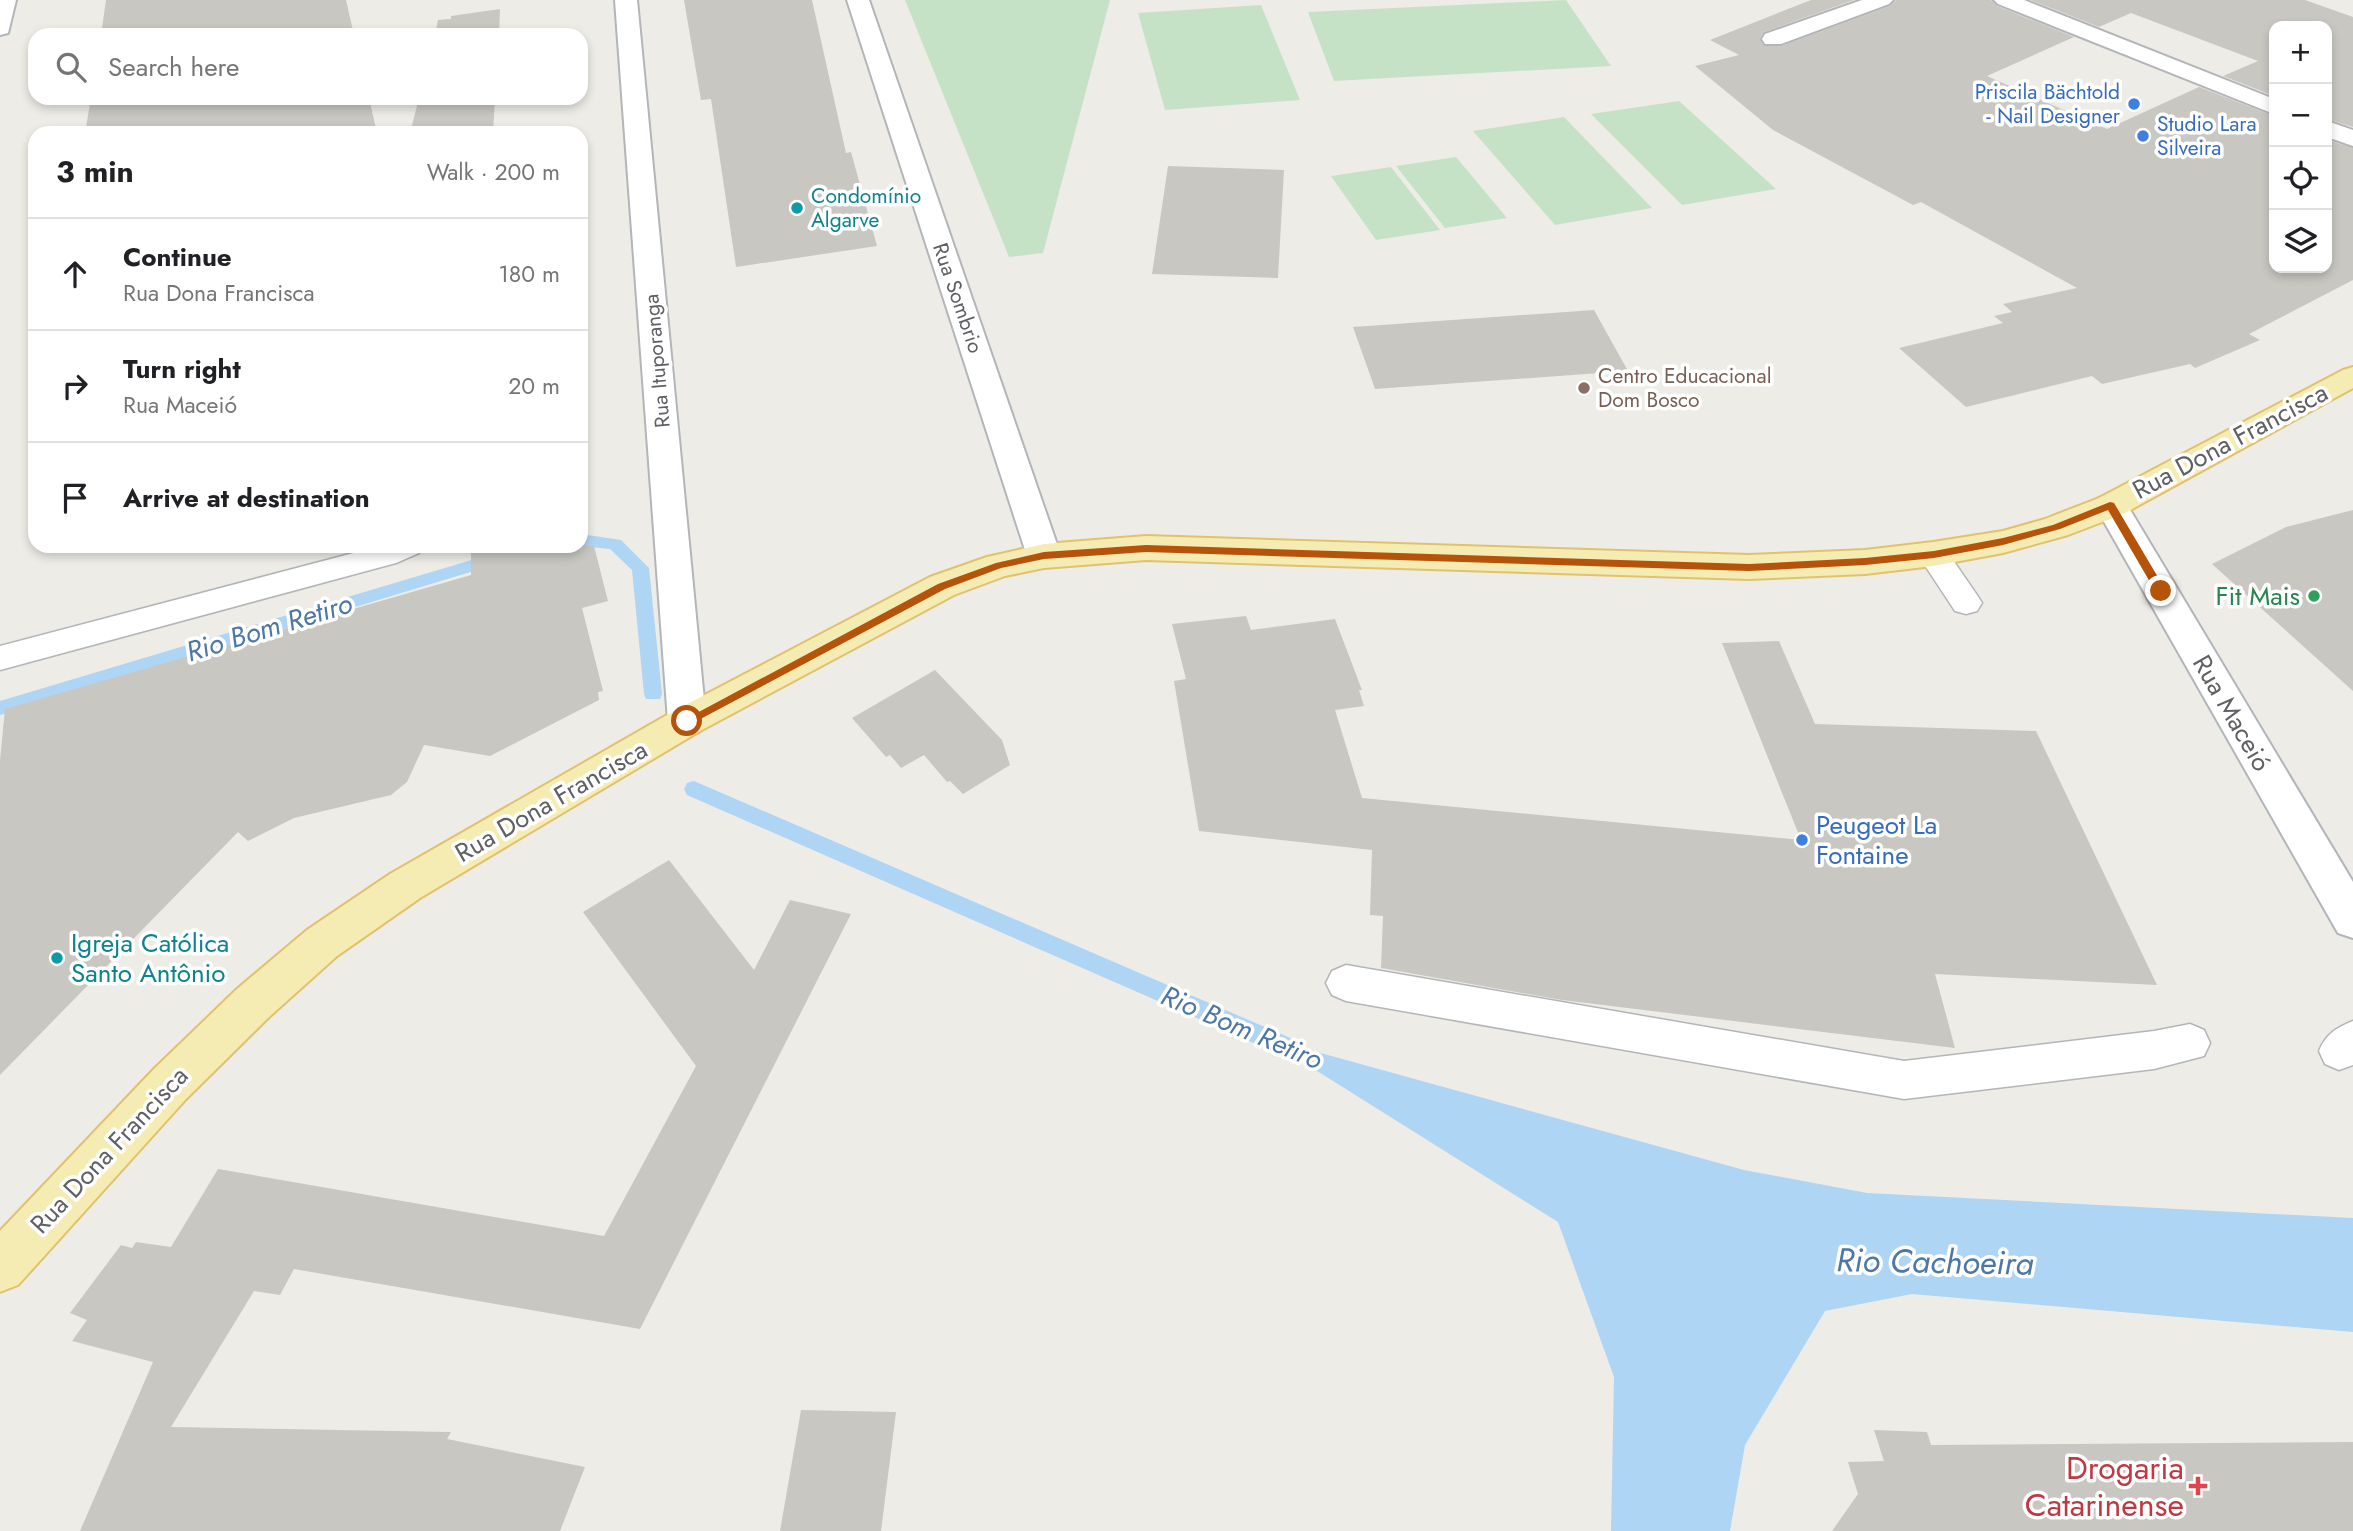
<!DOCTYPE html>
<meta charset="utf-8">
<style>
:root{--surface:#fff;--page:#f2f2f2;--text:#202124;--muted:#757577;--line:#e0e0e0}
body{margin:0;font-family:Jost,sans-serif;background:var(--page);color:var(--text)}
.controls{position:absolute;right:21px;top:21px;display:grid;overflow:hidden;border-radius:14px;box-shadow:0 4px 10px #0003}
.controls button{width:63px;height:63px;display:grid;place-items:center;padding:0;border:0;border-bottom:2px solid var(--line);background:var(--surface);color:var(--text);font:35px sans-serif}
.stop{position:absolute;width:21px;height:21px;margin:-16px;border:5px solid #b45309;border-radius:50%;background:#fff}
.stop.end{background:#b45309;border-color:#fff;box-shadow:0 2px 7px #0008}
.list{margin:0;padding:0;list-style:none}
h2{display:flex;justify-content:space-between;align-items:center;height:91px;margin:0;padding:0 28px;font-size:30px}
h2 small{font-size:23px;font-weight:400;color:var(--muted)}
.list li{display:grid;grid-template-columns:46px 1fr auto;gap:21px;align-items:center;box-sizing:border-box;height:112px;padding:0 28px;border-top:2px solid var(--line)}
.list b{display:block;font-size:26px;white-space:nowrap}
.list p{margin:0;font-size:23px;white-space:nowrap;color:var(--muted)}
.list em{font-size:23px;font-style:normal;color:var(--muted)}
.icon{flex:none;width:38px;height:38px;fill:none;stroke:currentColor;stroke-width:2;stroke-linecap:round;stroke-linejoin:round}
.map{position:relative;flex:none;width:2353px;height:1531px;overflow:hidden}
.search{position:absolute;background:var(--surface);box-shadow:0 4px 10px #0003;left:28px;top:28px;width:560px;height:77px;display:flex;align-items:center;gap:18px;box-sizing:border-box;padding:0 24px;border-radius:21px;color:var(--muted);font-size:26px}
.panel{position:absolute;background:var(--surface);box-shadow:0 4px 10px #0003;left:28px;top:126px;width:560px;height:427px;border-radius:21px}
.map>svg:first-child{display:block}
.green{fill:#c6e2c6}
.water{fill:#afd5f5}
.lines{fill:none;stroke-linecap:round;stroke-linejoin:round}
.stream{fill:#afd5f5;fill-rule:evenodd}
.building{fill:#c9c7c2}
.service-casing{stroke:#b3b5b9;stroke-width:3}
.minor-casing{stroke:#b3b5b9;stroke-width:4}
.tertiary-casing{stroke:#b3b5b9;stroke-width:4}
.secondary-casing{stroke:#b2b5b9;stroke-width:4}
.primary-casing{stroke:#e1c26c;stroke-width:4}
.service{fill:#fff;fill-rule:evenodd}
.minor{fill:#fff;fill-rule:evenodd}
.tertiary{fill:#fff;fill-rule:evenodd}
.secondary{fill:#fff;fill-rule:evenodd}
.primary{fill:#f5ecb4;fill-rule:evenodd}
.route{fill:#b45309}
.shop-dot{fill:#3f7fe0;stroke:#fff;stroke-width:2.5}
.culture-dot{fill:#0f9aa8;stroke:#fff;stroke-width:2.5}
.education-dot{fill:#8d6e63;stroke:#fff;stroke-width:2.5}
.leisure-dot{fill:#2e9e5b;stroke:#fff;stroke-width:2.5}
.health-dot{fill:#e0444e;stroke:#fff;stroke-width:2.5}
.labels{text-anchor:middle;stroke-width:7;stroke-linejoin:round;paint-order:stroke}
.far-shop-label{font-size:21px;fill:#366cbe;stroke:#fff;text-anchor:end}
.far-culture-label{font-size:21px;fill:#0d838f;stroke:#fff;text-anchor:start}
.far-street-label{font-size:21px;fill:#5e6064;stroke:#fff}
.far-education-label{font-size:21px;fill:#785e54;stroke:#fff;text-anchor:start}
.street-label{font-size:26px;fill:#5e6064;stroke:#fff}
.leisure-label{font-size:26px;fill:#27864d;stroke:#fff;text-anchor:end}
.shop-label{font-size:26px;fill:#366cbe;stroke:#fff;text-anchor:start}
.culture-label{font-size:26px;fill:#0d838f;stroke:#fff;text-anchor:start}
.water-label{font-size:28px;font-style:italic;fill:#4d77a6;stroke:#fff}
.near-health-label{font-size:32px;fill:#be3a42;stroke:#fff;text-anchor:end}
.near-water-label{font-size:33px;font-style:italic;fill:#4d77a6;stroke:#fff}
</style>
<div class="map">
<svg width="2353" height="1531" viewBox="0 0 2353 1531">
<rect width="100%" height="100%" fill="#eeece6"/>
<path class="green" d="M905 0H1110L1043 253 1009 257Z
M1566 0 1611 66 1334 81 1308 12Z
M1261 5 1300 100 1165 110 1138 13Z
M1679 101 1776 189 1682 205 1591 114Z
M1564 117 1652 208 1555 225 1473 131Z
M1456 157 1507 218 1445 228 1396 166Z
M1391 167 1440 230 1376 240 1331 176Z"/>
<path class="water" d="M1263 1037 1744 1170 1867 1193 2353 1218V1332L1912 1294 1825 1311 1745 1445 1730 1531H1611L1614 1377 1558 1222Z"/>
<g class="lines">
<path class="stream" d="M581 534 621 540 649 568 662 694 660 699H646L644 694 632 570 610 549 581 546Z
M518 546H545L543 550 0 715V701Z
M694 781 1295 1040 1298 1047 1295 1054 1287 1057 1279 1054 687 795 684 789 687 783Z"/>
</g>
<path class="building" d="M106 0H346L354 35H101Z
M684 0H812L846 153 851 152 877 246 736 267 711 99 701 100Z
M1811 0H1854L1764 32 1760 38 1763 45 1782 46 1890 6 1896 0H1991L1997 6 2074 37 1987 76 2107 129 2199 87 2274 116V268H2327V140L2353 148V280L2249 334 2260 340 2195 368 2190 364 2102 384 2092 376 1966 407 1899 348 2003 323 1994 316 2012 312 2003 304 2077 288 1921 202 1913 205 1773 130 1695 66 1739 55 1710 40Z
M2031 0H2305L2353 17V127L2327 119V26H2274V96L2223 76 2258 61 2131 13 2099 27Z
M500 9 499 35H435L438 20 451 19V16Z
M91 98H369L377 133H85Z
M419 98H495L493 133H410Z
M1168 166 1284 170 1278 278 1152 274Z
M1594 310 1628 371 1375 389 1353 327Z
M2353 510V691L2212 564 2286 527Z
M471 546H594L608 601 582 608 603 691 598 692 599 700 490 756 424 745 407 782 391 795 294 818 248 841 238 832 0 1075V760L5 709 471 575Z
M1246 616 1251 630 1335 619 1362 690H1359L1364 706 1335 710 1362 798 1801 840 1722 643 1779 641 1815 724 2036 731 2157 985 1935 974 1955 1048 1562 1000 1381 968 1383 916 1370 915 1372 850 1199 831 1174 681 1186 679 1172 624Z
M935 670 1002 740 1010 765 963 794 950 781 947 782 924 755 901 768 890 755 886 757 852 718Z
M669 860 754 970 790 900 851 914 640 1329 294 1269 280 1295 254 1291 171 1427 451 1432 447 1439 585 1467 560 1531H80L153 1362 72 1341 87 1320 70 1313 121 1245 132 1248 136 1242 171 1247 218 1169 604 1236 696 1066 583 912Z
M801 1410 896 1412 881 1531H780Z
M1874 1430 1927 1432 1931 1445 2353 1442V1531H1832L1858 1494 1848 1462 1884 1461Z"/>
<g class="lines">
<defs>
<path id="service" d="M1933 543 1944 547 1977 595 1982 603 1977 611 1966 614 1955 611 1922 561 1918 554 1922 547Z
M380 546H423L419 553 396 563 0 670V646Z
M1346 965 1904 1061 2154 1031 2190 1024 2204 1030 2210 1043 2204 1056 2154 1069 1904 1099 1346 1001 1332 995 1326 983 1332 971Z
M2353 1021V1065L2339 1070 2325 1064 2319 1051C2326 1034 2336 1028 2353 1021Z"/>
<path id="minor" d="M615 0H637L706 721 700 731 687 735 674 731 668 721Z
M847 0H869L1061 556 1056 564 1044 568 1032 564 1027 556Z
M1862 0H1893L1889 4 1781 44H1765L1762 39 1765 34Z"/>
<path id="tertiary" d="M1994 0H2024L2274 99V114L1998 4Z
M2327 121 2353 130V146L2327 137Z"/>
<path id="secondary" d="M0 0H16L8 33 0 35Z
M2111 495 2123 498 2353 882V938L2338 933 2095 506 2099 498Z"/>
<path id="primary" d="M2353 367V388L2123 514 2068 535 2003 553 1933 566 1865 574 1749 579 1146 560 1044 568 1005 576 954 595 700 731 420 898 337 956 269 1017 186 1099 18 1285 0 1292V1231L154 1069 237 989 307 930 390 874 674 711 930 577 987 557 1044 544 1146 536 1749 555 1865 550 1933 542 2003 531 2045 519 2099 498 2343 370Z"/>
</defs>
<use href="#service" class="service-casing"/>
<use href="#minor" class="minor-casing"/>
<use href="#tertiary" class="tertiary-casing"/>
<use href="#secondary" class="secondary-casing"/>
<use href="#primary" class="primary-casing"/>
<use href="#service" class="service"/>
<use href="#minor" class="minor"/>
<use href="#tertiary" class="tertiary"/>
<use href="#secondary" class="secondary"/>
<use href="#primary" class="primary"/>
</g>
<path class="route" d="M2110 502 2114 503 2165 589V594H2157L2108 510 2060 529 2003 545 1934 558 1865 565 1749 571 1146 552 1044 559 1001 568 945 589 691 724H683L682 721 938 584 996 563 1044 552 1146 545 1749 564 1865 558 1934 551 2003 538 2053 525Z"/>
<g class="shop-dot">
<circle cx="2134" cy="104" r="7"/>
<circle cx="2143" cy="136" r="7"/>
<circle cx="1802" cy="840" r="7"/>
</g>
<g class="culture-dot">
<circle cx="797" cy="208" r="7"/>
<circle cx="57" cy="958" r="7"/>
</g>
<circle class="education-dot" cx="1584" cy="388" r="7"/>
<circle class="leisure-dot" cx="2314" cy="596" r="7"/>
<path class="health-dot" d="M2194.5 1475.5h7v7h7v7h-7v7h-7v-7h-7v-7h7z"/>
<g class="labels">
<g class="far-shop-label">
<text x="2120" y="99">Priscila Bächtold<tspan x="2120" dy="24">- Nail Designer</tspan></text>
<text x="2157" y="131" text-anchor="start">Studio Lara<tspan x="2157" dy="24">Silveira</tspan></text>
</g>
<g class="far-culture-label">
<text x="811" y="203">Condomínio<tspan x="811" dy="24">Algarve</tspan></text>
</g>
<g class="far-street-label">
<text transform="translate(958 298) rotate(71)" y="7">Rua Sombrio</text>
<text transform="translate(657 361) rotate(-95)" y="7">Rua Ituporanga</text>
</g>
<g class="far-education-label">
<text x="1598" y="383">Centro Educacional<tspan x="1598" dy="24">Dom Bosco</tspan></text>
</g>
<g class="street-label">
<text transform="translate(2230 441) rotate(-28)" y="9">Rua Dona Francisca</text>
<text transform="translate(2232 713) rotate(60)" y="9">Rua Maceió</text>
<text transform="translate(551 801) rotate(-30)" y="9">Rua Dona Francisca</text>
<text transform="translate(109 1150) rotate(-47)" y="9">Rua Dona Francisca</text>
</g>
<g class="leisure-label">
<text x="2300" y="605">Fit Mais</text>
</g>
<g class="shop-label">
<text x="1816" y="834">Peugeot La<tspan x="1816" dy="30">Fontaine</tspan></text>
</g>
<g class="culture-label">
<text x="71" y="952">Igreja Católica<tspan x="71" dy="30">Santo Antônio</tspan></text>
</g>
<g class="water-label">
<text transform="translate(269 627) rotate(-17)" y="10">Rio Bom Retiro</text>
<text transform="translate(1242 1027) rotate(23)" y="10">Rio Bom Retiro</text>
</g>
<g class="near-health-label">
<text x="2184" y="1479">Drogaria<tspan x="2184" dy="37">Catarinense</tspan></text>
</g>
<g class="near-water-label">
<text transform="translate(1935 1261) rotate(1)" y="12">Rio Cachoeira</text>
</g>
</g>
</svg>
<div class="controls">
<button>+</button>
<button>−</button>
<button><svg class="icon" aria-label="locate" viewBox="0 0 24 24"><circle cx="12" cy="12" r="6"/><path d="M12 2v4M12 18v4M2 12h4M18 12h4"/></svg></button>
<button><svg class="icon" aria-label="layers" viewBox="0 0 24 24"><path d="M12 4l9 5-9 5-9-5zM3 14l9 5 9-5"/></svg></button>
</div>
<div class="stop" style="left:687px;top:721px"></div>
<div class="stop end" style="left:2161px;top:591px"></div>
<div class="search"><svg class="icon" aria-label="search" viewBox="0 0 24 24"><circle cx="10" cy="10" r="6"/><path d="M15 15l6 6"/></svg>Search here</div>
<section class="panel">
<h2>3 min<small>Walk · 200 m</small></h2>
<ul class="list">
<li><svg class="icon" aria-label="ahead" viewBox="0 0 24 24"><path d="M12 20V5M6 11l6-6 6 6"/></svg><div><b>Continue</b><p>Rua Dona Francisca</p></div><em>180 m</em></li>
<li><svg class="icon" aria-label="right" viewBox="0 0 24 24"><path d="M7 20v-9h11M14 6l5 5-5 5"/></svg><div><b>Turn right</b><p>Rua Maceió</p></div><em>20 m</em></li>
<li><svg class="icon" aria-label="arrive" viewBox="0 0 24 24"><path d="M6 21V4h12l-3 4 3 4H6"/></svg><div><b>Arrive at destination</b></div></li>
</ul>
</section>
</div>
